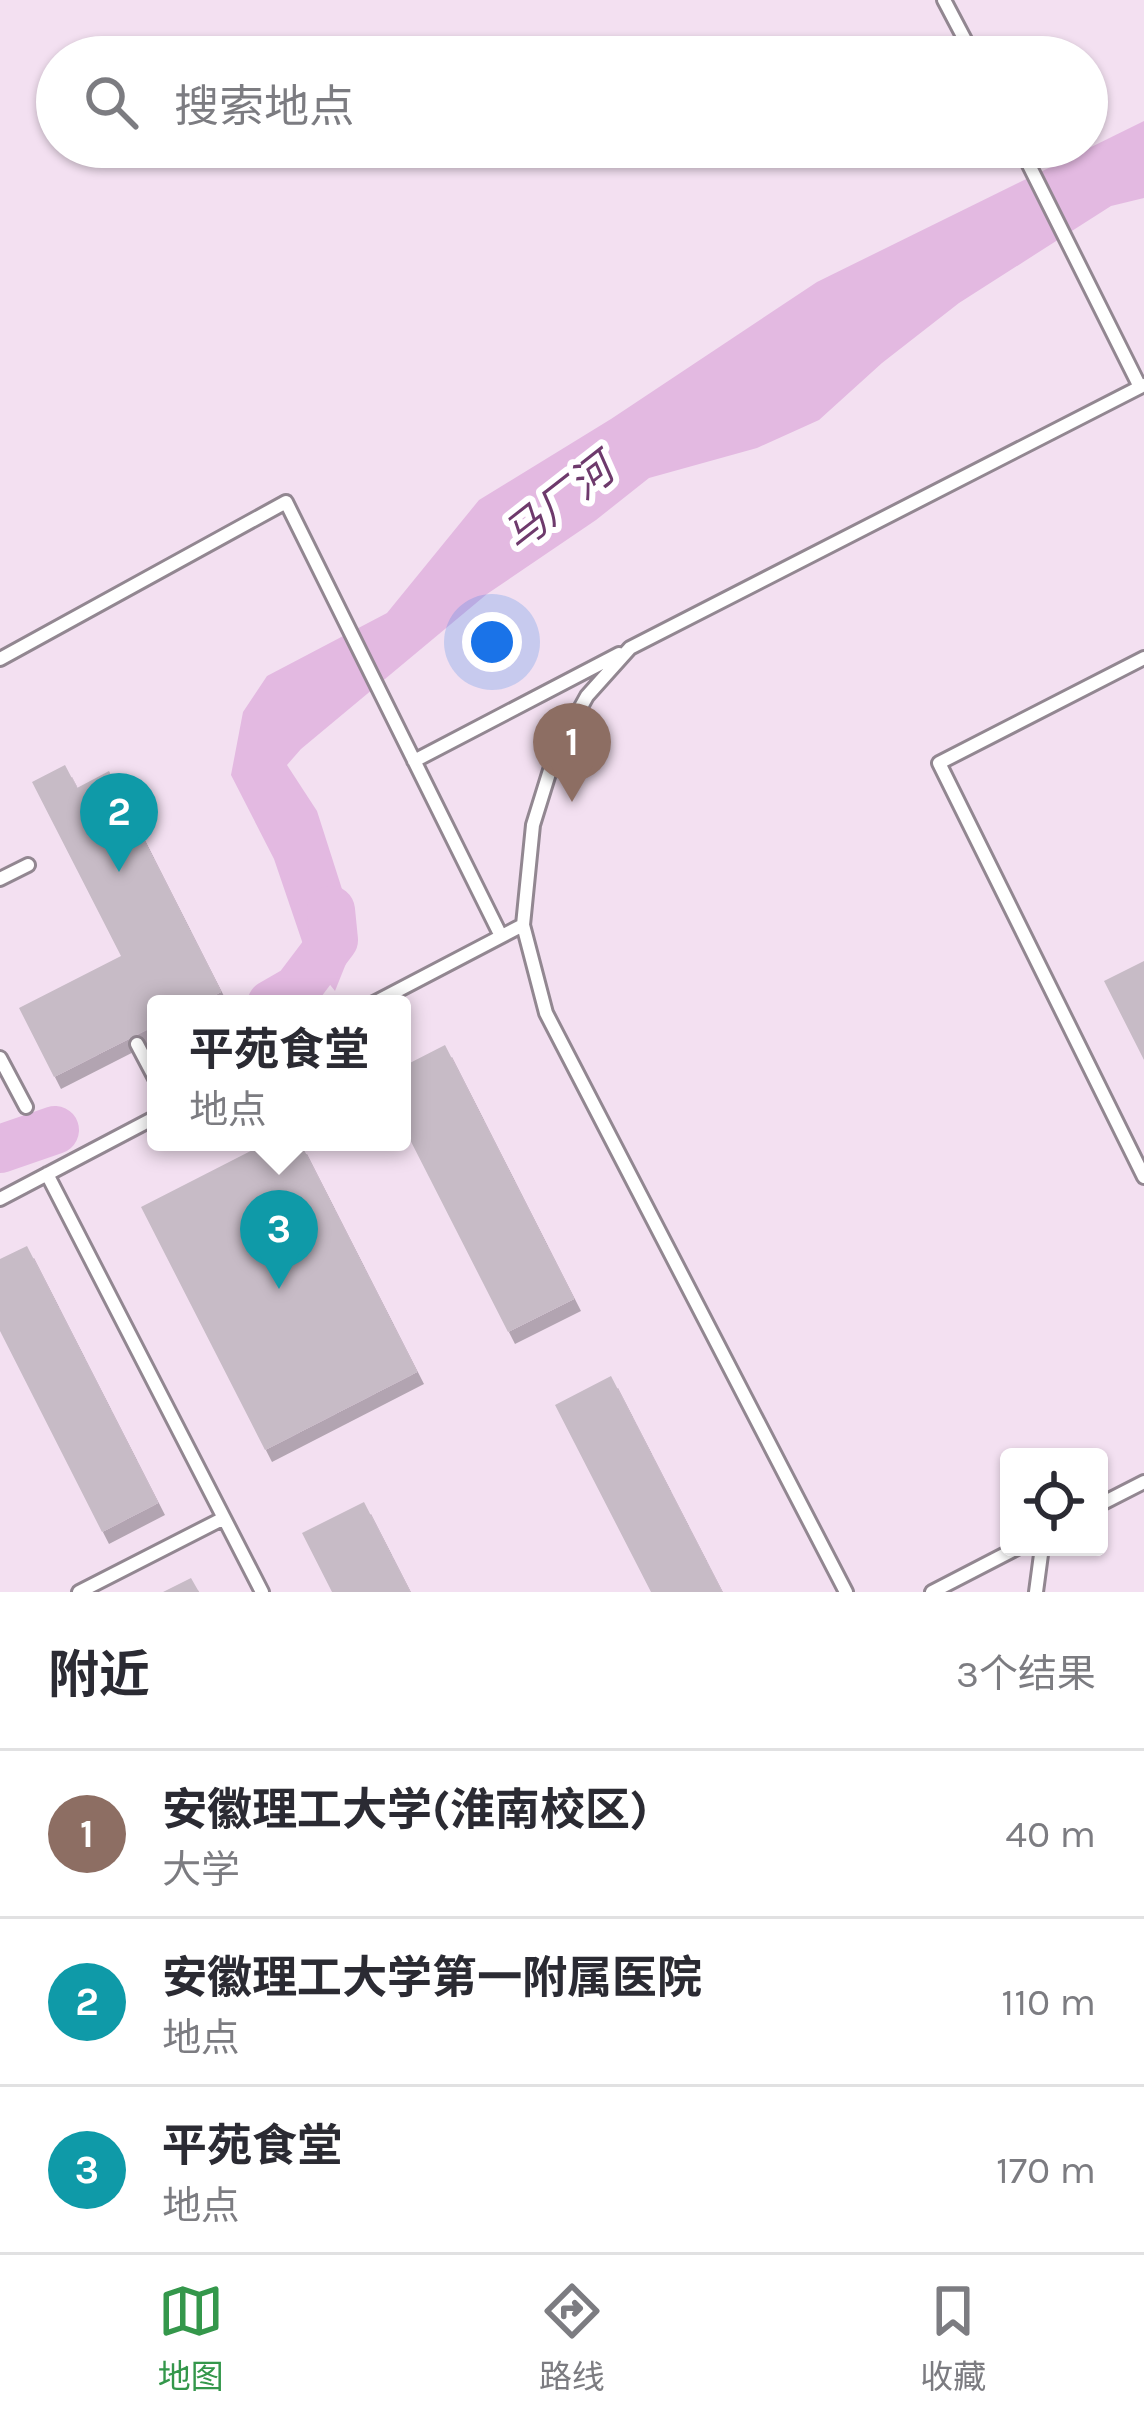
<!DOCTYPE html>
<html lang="zh">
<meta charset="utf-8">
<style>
:root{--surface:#fff;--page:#f2f2f3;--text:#2b2b33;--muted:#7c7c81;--line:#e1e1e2;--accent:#34974b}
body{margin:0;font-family:Karla,"Noto Sans SC",sans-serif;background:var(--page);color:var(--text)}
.controls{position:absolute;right:36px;bottom:36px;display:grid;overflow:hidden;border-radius:12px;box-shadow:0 3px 9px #0004}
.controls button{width:108px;height:108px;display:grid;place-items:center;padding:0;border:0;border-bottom:3px solid var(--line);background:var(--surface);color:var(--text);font:60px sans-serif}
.you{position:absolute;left:492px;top:642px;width:42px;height:42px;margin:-30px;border:9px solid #fff;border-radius:50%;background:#1a73e8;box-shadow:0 0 0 18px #1a73e833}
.badge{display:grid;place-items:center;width:78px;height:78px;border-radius:50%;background:var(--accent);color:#fff;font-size:39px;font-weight:700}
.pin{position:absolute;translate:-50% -99px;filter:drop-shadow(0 3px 6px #0008)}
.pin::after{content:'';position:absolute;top:63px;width:42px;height:36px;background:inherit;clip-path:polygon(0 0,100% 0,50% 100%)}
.popup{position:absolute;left:147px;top:995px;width:264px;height:156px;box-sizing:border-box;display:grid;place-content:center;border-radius:12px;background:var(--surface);filter:drop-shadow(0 3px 9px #0005);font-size:39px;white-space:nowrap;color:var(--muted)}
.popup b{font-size:45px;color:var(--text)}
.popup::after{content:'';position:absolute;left:50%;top:100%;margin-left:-24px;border:24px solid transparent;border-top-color:var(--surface)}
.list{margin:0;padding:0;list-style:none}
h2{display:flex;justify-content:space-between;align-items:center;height:156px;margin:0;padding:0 48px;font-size:51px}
h2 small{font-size:39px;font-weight:400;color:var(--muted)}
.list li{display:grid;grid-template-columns:78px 1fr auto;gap:36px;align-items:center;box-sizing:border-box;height:168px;padding:0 48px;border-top:3px solid var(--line)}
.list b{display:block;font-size:45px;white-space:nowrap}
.list p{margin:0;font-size:39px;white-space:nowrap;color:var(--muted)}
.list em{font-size:39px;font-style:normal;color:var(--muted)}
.icon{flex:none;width:66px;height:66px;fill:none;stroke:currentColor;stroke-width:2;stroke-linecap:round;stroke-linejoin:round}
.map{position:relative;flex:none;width:1144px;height:1592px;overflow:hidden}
.search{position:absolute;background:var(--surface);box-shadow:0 3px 9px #0004;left:36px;right:36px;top:36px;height:132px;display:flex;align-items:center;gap:30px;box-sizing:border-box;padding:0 42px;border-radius:66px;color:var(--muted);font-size:45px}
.sheet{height:660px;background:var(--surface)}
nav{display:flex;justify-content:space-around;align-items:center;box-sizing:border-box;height:168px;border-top:3px solid var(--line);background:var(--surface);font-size:33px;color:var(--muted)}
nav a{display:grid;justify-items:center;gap:6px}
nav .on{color:var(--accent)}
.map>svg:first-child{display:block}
.built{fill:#f3e0f1;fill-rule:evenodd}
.water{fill:#e3b9e1}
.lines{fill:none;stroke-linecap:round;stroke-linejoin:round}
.river{stroke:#e3b9e1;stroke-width:48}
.building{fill:#c7bbc6;filter:url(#shadow)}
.service-casing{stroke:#928791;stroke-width:18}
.service{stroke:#fff;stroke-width:12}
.labels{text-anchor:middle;stroke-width:12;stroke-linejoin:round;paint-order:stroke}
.water-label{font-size:42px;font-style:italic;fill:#6e3a6c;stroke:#fff}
</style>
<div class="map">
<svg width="1144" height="1592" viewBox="0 0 1144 1592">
<defs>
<filter id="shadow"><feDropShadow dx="7" dy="12" stdDeviation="0" flood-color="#0004"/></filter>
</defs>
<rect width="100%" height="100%" fill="#fbeefa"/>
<path class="built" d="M0 0H1144V1592H0ZM57 57H1087V147H57ZM156 1004H402V1142H156ZM1009 1457H1099V1547H1009Z"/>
<path class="water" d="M1144 121V198L1111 206 959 303 882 363 819 420 757 448 649 478 596 520 487 594 301 749 287 765 317 811 357 936 335 991 307 956 274 859 231 775 243 712 267 676 387 613 479 500 611 419 817 282Z"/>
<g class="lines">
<path class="river" d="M271 1004 297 989 334 940 331 910
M0 1149 55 1130"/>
</g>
<path class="building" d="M65 765 77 788 109 771 221 992 198 1004H156V1025L54 1077 19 1008 121 956 32 782Z
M1144 961V1060L1104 981Z
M445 1045 574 1299 508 1332 402 1124V1067Z
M268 1142H300L417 1372 265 1450 141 1207Z
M27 1246 158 1503 102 1532 0 1331V1259Z
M611 1376 722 1592H651L555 1405Z
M364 1502 410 1592H332L302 1533Z
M191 1578 199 1592H163Z"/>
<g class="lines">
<defs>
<path id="service" d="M944 0 974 57
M1020 147 1140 387
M1144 658 939 763 1144 1177
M0 659 286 502 501 936
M414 761 619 654
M0 879 28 865
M372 1004 523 925
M137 1044 156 1080
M0 1058 26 1107
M47 1174 262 1592
M0 1199 156 1117
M1099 1505 1144 1482
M79 1592 224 1518
M846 1592 546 1013 523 925 533 825 555 754 587 696 630 648 1144 385
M932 1592 1019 1547
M1036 1592 1042 1547"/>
</defs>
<use href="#service" class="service-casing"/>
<use href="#service" class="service"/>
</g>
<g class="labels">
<g class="water-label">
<text transform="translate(558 502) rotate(-38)" y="15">马厂河</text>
</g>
</g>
</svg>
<div class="controls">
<button><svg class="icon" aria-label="locate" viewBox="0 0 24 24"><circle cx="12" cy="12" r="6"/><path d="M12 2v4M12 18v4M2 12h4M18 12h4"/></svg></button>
</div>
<div class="you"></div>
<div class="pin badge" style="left:572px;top:802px;background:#8d6e63">1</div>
<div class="pin badge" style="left:119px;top:872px;background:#0f9aa8">2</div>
<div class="pin badge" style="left:279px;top:1289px;background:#0f9aa8">3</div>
<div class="popup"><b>平苑食堂</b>地点</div>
<div class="search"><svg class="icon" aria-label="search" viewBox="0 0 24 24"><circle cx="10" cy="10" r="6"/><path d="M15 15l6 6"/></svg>搜索地点</div>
</div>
<section class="sheet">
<h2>附近<small>3个结果</small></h2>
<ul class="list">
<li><span class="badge" style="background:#8d6e63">1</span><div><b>安徽理工大学(淮南校区)</b><p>大学</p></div><em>40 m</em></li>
<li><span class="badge" style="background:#0f9aa8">2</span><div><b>安徽理工大学第一附属医院</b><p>地点</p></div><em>110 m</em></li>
<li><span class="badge" style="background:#0f9aa8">3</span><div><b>平苑食堂</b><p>地点</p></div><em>170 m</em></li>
</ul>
</section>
<nav>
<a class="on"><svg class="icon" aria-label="map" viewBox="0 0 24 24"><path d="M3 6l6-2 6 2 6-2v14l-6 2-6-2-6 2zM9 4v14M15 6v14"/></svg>地图</a>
<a><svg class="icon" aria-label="directions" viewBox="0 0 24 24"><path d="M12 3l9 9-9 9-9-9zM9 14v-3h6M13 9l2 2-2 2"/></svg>路线</a>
<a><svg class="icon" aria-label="saved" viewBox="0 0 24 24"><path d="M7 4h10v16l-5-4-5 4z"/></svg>收藏</a>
</nav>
